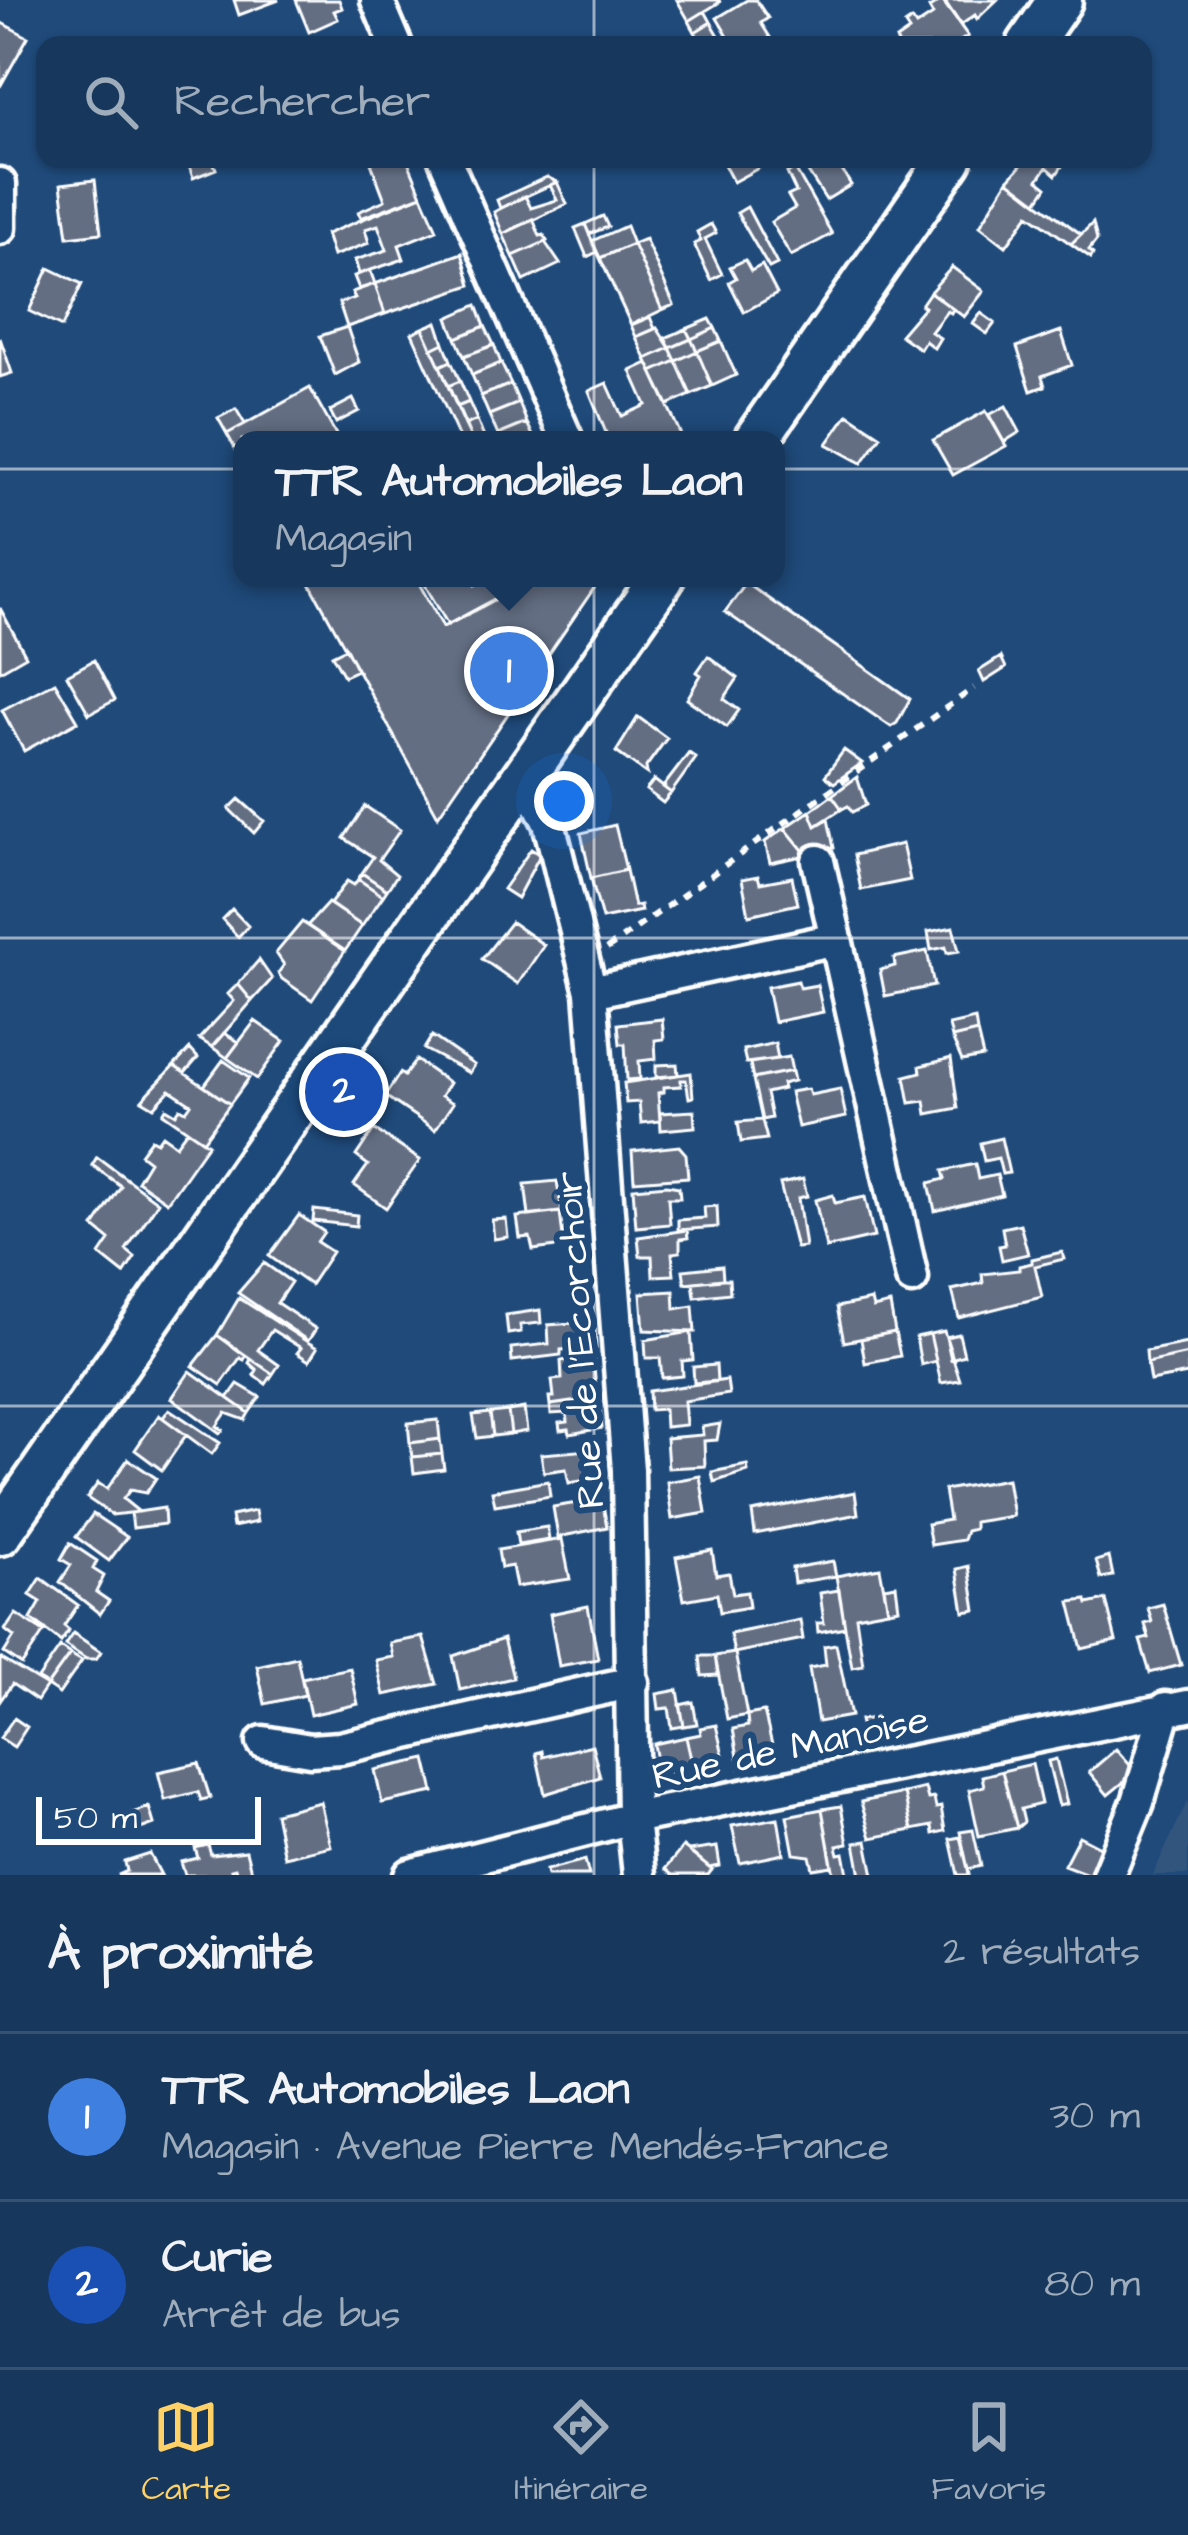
<!DOCTYPE html>
<html lang="fr">
<meta charset="utf-8">
<style>
:root{--surface:#17385c;--page:#203f62;--text:#f1f3f6;--muted:#9eacbb;--line:#365272;--accent:#ffd166}
body{margin:0;font-family:"Architects Daughter",sans-serif;background:var(--page);color:var(--text)}
.scale{position:absolute;left:36px;bottom:30px;width:225px;box-sizing:border-box;padding-left:12px;border:6px solid #fff;border-top:0;font-size:33px;line-height:42px;white-space:nowrap;color:#fff;-webkit-text-stroke:9px #1f4a7a;paint-order:stroke}
.you{position:absolute;left:564px;top:801px;width:42px;height:42px;margin:-30px;border:9px solid #fff;border-radius:50%;background:#1a73e8;box-shadow:0 0 0 18px #1a73e833}
.badge{display:grid;place-items:center;width:78px;height:78px;border-radius:50%;background:var(--accent);color:#fff;font-size:39px;font-weight:700}
.pin{position:absolute;translate:-50% -50%;border:6px solid #fff;box-shadow:0 3px 12px #0006}
.popup{position:absolute;left:233px;top:431px;width:552px;height:156px;box-sizing:border-box;display:grid;place-content:center;border-radius:24px;background:var(--surface);filter:drop-shadow(0 3px 9px #0005);font-size:39px;white-space:nowrap;color:var(--muted)}
.popup b{font-size:45px;color:var(--text)}
.popup::after{content:'';position:absolute;left:50%;top:100%;margin-left:-24px;border:24px solid transparent;border-top-color:var(--surface)}
.list{margin:0;padding:0;list-style:none}
h2{display:flex;justify-content:space-between;align-items:center;height:156px;margin:0;padding:0 48px;font-size:51px}
h2 small{font-size:39px;font-weight:400;color:var(--muted)}
.list li{display:grid;grid-template-columns:78px 1fr auto;gap:36px;align-items:center;box-sizing:border-box;height:168px;padding:0 48px;border-top:3px solid var(--line)}
.list b{display:block;font-size:45px;white-space:nowrap}
.list p{margin:0;font-size:39px;white-space:nowrap;color:var(--muted)}
.list em{font-size:39px;font-style:normal;color:var(--muted)}
.icon{flex:none;width:66px;height:66px;fill:none;stroke:currentColor;stroke-width:2;stroke-linecap:round;stroke-linejoin:round}
.map{position:relative;flex:none;width:1188px;height:1875px;overflow:hidden}
.search{position:absolute;background:var(--surface);box-shadow:0 3px 9px #0004;left:36px;right:36px;top:36px;height:132px;display:flex;align-items:center;gap:30px;box-sizing:border-box;padding:0 42px;border-radius:24px;color:var(--muted);font-size:45px}
.sheet{height:492px;background:var(--surface)}
nav{display:flex;justify-content:space-around;align-items:center;box-sizing:border-box;height:168px;border-top:3px solid var(--line);background:var(--surface);font-size:33px;color:var(--muted)}
nav a{display:grid;justify-items:center;gap:6px}
nav .on{color:var(--accent)}
.map>svg:first-child{display:block}
.built{fill:#33557d}
.building{fill:#636e83;stroke:#fff;stroke-width:3}
.lines{fill:none;stroke-linecap:round;stroke-linejoin:round}
.minor-casing{stroke:#fff;stroke-width:39}
.secondary-casing{stroke:#fff;stroke-width:51}
.path{stroke:#fff;stroke-width:6;stroke-dasharray:9 9;stroke-linecap:butt}
.minor{stroke:#1f4a7a;stroke-width:30}
.secondary{stroke:#1f4a7a;stroke-width:42}
.grid{fill:none;stroke:#fff;stroke-width:3;stroke-opacity:0.55}
.labels{text-anchor:middle;stroke-width:12;stroke-linejoin:round;paint-order:stroke}
.street-label{font-size:39px;fill:#fff;stroke:#1f4a7a}
</style>
<div class="map">
<svg width="1188" height="1875" viewBox="0 0 1188 1875">
<rect width="100%" height="100%" fill="#1f4a7a"/>
<filter id="ink" filterUnits="userSpaceOnUse"><feTurbulence type="fractalNoise" baseFrequency=".00833" numOctaves="2"/><feDisplacementMap in="SourceGraphic" scale="24" xChannelSelector="R" yChannelSelector="G"/><feConvolveMatrix kernelMatrix="1 2 1 2 8 2 1 2 1" color-interpolation-filters="sRGB"/></filter>
<g filter="url(#ink)">
<path class="built" d="M1188 1800V1875H1153Z"/>
<path class="building" d="M234 0H279L239 15Z
M296 0H339L342 8 334 11 338 19 309 32Z
M677 0H719L720 2 689 21Z
M747 0H756L768 18 761 23 775 45H733L717 18Z
M942 0 968 36 954 45H899L896 40 909 31 905 25 912 20 916 26 933 15 929 8Z
M944 0H997L977 19 975 15 961 25Z
M705 11 711 22 695 32 689 21Z
M0 22 28 37 1 85 0 84Z
M711 22 721 39 703 45 695 32Z
M212 159 216 169 193 178 189 166Z
M381 159H407L422 195 361 218 358 212 385 200 371 163Z
M725 159H775L733 182 722 161Z
M831 159H835L851 185 826 200 808 172Z
M1027 159 1065 162 1056 175 1047 167 1038 180 1047 187 1037 202 1008 180Z
M795 169 832 234 791 256 771 222 795 208 788 196 796 192 787 173Z
M547 177 557 182 500 208 497 200Z
M95 180 101 233 68 237 61 184Z
M1008 180 1037 202 1081 234 1071 244 1029 214 1006 246 980 226Z
M557 182 567 204 503 234 494 212 525 196 531 208 557 200 550 185Z
M422 195 437 230 399 245 404 259 359 274 355 260 387 250 378 225 365 229 369 243 333 256 326 234Z
M747 207 777 264 769 268 737 213Z
M603 216 608 227 589 234 585 224Z
M533 219 540 236 544 235 547 241 513 256 503 234Z
M1093 223 1097 240 1089 250 1093 254 1091 258 1071 244Z
M585 224 597 252 587 257 575 228Z
M711 224 716 233 705 239 722 274 711 280 694 244 701 241 697 232Z
M626 226 633 244 600 258 592 241Z
M645 239 674 305 662 310 633 244Z
M545 242 560 264 524 281 513 256Z
M633 244 662 310 631 325 600 258Z
M462 253 471 285 385 314 375 284Z
M745 260 751 271 762 265 777 294 744 312 729 282 736 278 730 267Z
M952 267 984 291 964 317 930 292Z
M49 268 82 284 62 327 29 311Z
M370 270 375 284 359 289 354 276Z
M375 284 385 314 347 327 339 303 355 298 352 292Z
M930 292 953 309 951 313 947 311 931 332 940 338 934 348 925 341 920 349 900 335 924 307 921 305Z
M477 305 485 326 456 338 448 318Z
M981 313 995 323 987 334 973 324Z
M650 317 655 329 636 337 631 325Z
M710 319 715 328 691 339 686 329Z
M437 322 444 343 432 349 423 328Z
M485 326 494 345 464 356 456 338Z
M347 327 359 362 335 375 320 336Z
M423 328 440 366 472 440H460L412 333Z
M657 328 670 348 646 359 636 337Z
M715 328 721 341 697 351 691 339Z
M686 329 691 339 670 348 665 338Z
M1061 331 1072 365 1042 376 1045 386 1031 391 1017 347Z
M0 338 12 373 0 377Z
M691 339 697 351 676 361 670 348Z
M721 341 736 375 712 386 697 351Z
M444 343 451 361 440 366 432 349Z
M494 345 501 363 472 375 464 356Z
M670 348 676 361 652 372 646 359Z
M697 351 712 386 691 395 676 361Z
M451 361 460 381 448 386 440 366Z
M676 361 691 395 668 405 652 372Z
M501 363 511 384 481 396 472 375Z
M648 363 682 437 609 440 589 391 607 383 622 416 646 405 631 371Z
M460 381 469 402 457 407 448 386Z
M511 384 519 403 489 415 481 396Z
M310 388 339 440H242V461L227 434Z
M353 399 359 411 336 423 330 411Z
M469 402 477 420 465 425 457 407Z
M519 403 527 423 498 435 489 415Z
M1006 406 1020 432 1004 442 989 415Z
M236 409 245 424 227 434 218 418Z
M986 411 1006 446 953 475 933 440Z
M848 414 881 436 862 463 827 444Z
M477 420 485 440H472L465 425Z
M527 423 535 440H500L498 435Z
M307 578H416L443 627 534 578H601L438 816Z
M421 578H471L475 585 488 578H516L520 586 448 625Z
M746 583 910 699 897 723 891 727 725 612Z
M0 608 26 656 0 671Z
M346 648 357 670 344 676 332 655Z
M708 656 738 678 724 699 739 710 727 727 687 699 701 675 697 672Z
M1001 657 1006 668 984 682 979 671Z
M94 660 115 700 89 714 67 675Z
M55 682 78 721 24 751 2 710Z
M638 717 667 738 646 767 647 774 616 752Z
M844 750 862 763 834 783 825 776Z
M689 753 696 758 671 793 663 787Z
M857 777 866 805 852 812 848 806 842 809 832 795Z
M654 780 671 793 663 803 646 790Z
M832 795 842 809 816 826 810 811Z
M239 799 264 821 254 833 229 809Z
M365 806 400 830 379 860 397 875 387 890 362 873 373 857 344 838Z
M810 811 816 826 828 819 834 848 807 855 785 828Z
M615 825 626 870 591 878 581 833Z
M785 828 807 855 770 863 765 842Z
M902 844 910 880 861 890 854 855Z
M531 849 540 855 517 898 503 889Z
M626 870 634 906 640 905 641 911 602 919 591 878Z
M362 873 387 890 383 896 358 879Z
M758 876 760 883 792 877 798 904 749 915 742 879Z
M358 879 383 896 362 926 330 904 347 881 354 885Z
M328 903 362 926 345 951 307 926Z
M232 909 248 926 238 937 222 919Z
M302 922 345 951 312 1000 282 979 278 973 284 965 276 953Z
M511 922 544 945 518 984 482 959Z
M953 927 959 951 947 953 946 947 931 950 928 932Z
M927 951 934 986 885 996 880 970 895 966 894 958Z
M259 960 272 979 252 1001 238 984Z
M798 981 800 988 817 985 823 1012 774 1022 767 987Z
M238 984 252 1001 212 1047 199 1039 234 1001 228 994Z
M662 1019 664 1039 655 1040 656 1059 639 1061 640 1079 627 1080 625 1044H620L618 1024Z
M975 1019 977 1032 952 1038 949 1025Z
M255 1021 284 1041 257 1079 227 1058Z
M977 1032 983 1057 962 1061 952 1038Z
M224 1033 239 1042 227 1058 212 1047Z
M432 1036 474 1065 469 1073 424 1049Z
M775 1043 778 1059 746 1063 743 1050Z
M190 1049 198 1058 185 1073 174 1066Z
M789 1057 792 1071 753 1079 750 1063Z
M951 1058 958 1108 927 1114 925 1101 910 1103 905 1076 921 1072 920 1066Z
M223 1060 249 1078 230 1104 204 1086Z
M416 1060 449 1083 441 1096 453 1103 435 1130 385 1096 400 1073 404 1076Z
M677 1064 678 1075 656 1077V1065Z
M174 1066 230 1104 203 1141 163 1113 166 1108 176 1114 180 1108 186 1111 191 1104 170 1090 154 1107 142 1100Z
M792 1071 794 1081 782 1084 783 1089 766 1093 771 1118 762 1120 753 1079Z
M691 1073 693 1097 689 1098 686 1080H681V1086L664 1087V1092L658 1093 660 1121 641 1123 639 1102 626 1103 624 1083Z
M808 1089 810 1095 840 1089 846 1117 798 1127 790 1092Z
M694 1111 695 1127 661 1130 660 1113Z
M762 1120 767 1139 741 1142 738 1122Z
M374 1129 420 1160 386 1208 354 1185 368 1165 356 1156Z
M187 1130 208 1144 167 1202 137 1181 149 1161 140 1154 151 1139 157 1142 162 1135 176 1145Z
M1001 1138 1009 1173 1002 1174 998 1158 984 1161 980 1143Z
M679 1146 686 1154 688 1177 634 1181 632 1151Z
M97 1157 158 1202 126 1250 135 1257 124 1274 100 1255 110 1240 94 1227 121 1186 92 1165Z
M975 1164 978 1179 997 1175 1002 1195 935 1211 929 1183 945 1179 943 1171Z
M803 1179 807 1196 798 1198 805 1247 796 1248 780 1184Z
M557 1181 562 1212 529 1216 525 1184Z
M667 1185 679 1187 680 1198H668L670 1224 636 1227 633 1188Z
M833 1195 835 1203 865 1197 874 1237 826 1248 815 1200Z
M717 1206 718 1227 678 1230V1220L705 1218 704 1207Z
M314 1210 357 1215 356 1226 313 1221Z
M560 1212 564 1246 533 1250 530 1237 520 1238 517 1217Z
M299 1215 324 1232 317 1242 332 1252 310 1285 269 1256Z
M506 1219 508 1237 494 1239 492 1220Z
M1020 1224 1028 1254 1002 1260 999 1246 1005 1245 1002 1228Z
M687 1230 688 1238 680 1239V1252L672 1253 674 1275 653 1276 652 1256H640L638 1237Z
M1062 1252 1064 1259 1035 1266 1042 1297 959 1318 952 1290 983 1283 982 1274 1019 1270V1266L1032 1263V1259Z
M264 1263 291 1282 277 1303 316 1329 308 1341 238 1293Z
M722 1266 723 1279 685 1283 683 1270Z
M723 1279H729L730 1293 695 1297 693 1282Z
M674 1291 675 1309 693 1306 695 1332 644 1330 641 1293Z
M239 1298 317 1348 309 1361 297 1353 301 1348 272 1330 258 1350 279 1365 273 1374 217 1335Z
M871 1300 873 1308 890 1304 895 1332 844 1342 837 1307Z
M540 1310 541 1323 520 1325 521 1332 508 1334 506 1315Z
M588 1322 589 1330H595L596 1348 561 1350V1355L512 1361 511 1348 549 1344 548 1325Z
M944 1331 960 1380 941 1383 930 1334Z
M691 1332 693 1360 682 1361 683 1376 662 1378 660 1358H646L645 1340Z
M895 1332 900 1356 865 1363 861 1339Z
M930 1334 936 1361 921 1365 916 1337Z
M959 1334 964 1355 951 1359 946 1337Z
M217 1335 246 1356 244 1360 240 1358 221 1385 193 1366Z
M1187 1343 1188 1354 1147 1363 1146 1351Z
M1188 1354V1374L1150 1381 1147 1363Z
M593 1357 597 1399 550 1405 549 1397H554L552 1380 562 1379 561 1361Z
M251 1359 273 1374 266 1384 254 1375 257 1370 249 1363Z
M716 1365 717 1381 694 1383 693 1367Z
M190 1371 249 1413 245 1420 226 1413 217 1426 223 1430 220 1433 172 1398Z
M727 1380 729 1394 684 1401 686 1425 665 1427 664 1409 650 1410 649 1391Z
M238 1384 260 1397 249 1413 228 1398Z
M599 1398 602 1428 570 1434 569 1429 560 1430 559 1423 568 1422 567 1413 551 1414 550 1405Z
M524 1408 527 1431 511 1434 508 1411Z
M169 1409 220 1443 212 1454 163 1418Z
M508 1411 511 1434 493 1436 490 1413Z
M490 1413 493 1436 477 1438 473 1415Z
M159 1415 186 1435 162 1470 135 1450Z
M438 1420 440 1439 410 1443 408 1423Z
M720 1424 717 1440 704 1441 705 1466 668 1468 666 1438 703 1435 702 1427Z
M440 1439 442 1454 412 1457 410 1443Z
M601 1449 605 1477 569 1483 566 1469 544 1472 541 1454Z
M442 1454 444 1469 414 1473 412 1457Z
M128 1459 156 1478 146 1493 130 1490 123 1499 139 1512 112 1515 87 1498 98 1483 107 1489Z
M747 1465 748 1471 714 1482 712 1472Z
M700 1476 706 1513 672 1519 667 1482Z
M1007 1479 1013 1516 974 1522V1529L966 1531 963 1540 931 1545 927 1524 949 1520 944 1490Z
M548 1481 550 1496 495 1505 492 1491Z
M855 1492 858 1514 755 1534 752 1512Z
M602 1499 607 1527 558 1537 553 1507Z
M164 1508 165 1524 133 1528 131 1513Z
M255 1511 257 1522 233 1527 231 1516Z
M93 1514 127 1537 109 1561 76 1537Z
M547 1527 549 1540 518 1545 516 1532Z
M562 1539 570 1579 516 1587 512 1566 501 1568 498 1550Z
M70 1543 97 1561 93 1569 104 1576 96 1592 109 1601 100 1614 60 1582 71 1565 61 1559Z
M712 1550 716 1575 729 1573 733 1594 747 1592 749 1607 720 1612 717 1594 684 1600 676 1557Z
M1109 1557 1113 1576 1101 1578 1096 1561Z
M833 1561 836 1576 794 1583 792 1568Z
M969 1566 976 1610 964 1612 957 1569Z
M880 1568 888 1610 856 1616 863 1665 852 1667 836 1576Z
M41 1578 78 1605 64 1626 69 1630 61 1642 31 1619 41 1602 30 1595Z
M896 1585 899 1608 888 1610 884 1587Z
M839 1590 845 1627 818 1632 817 1623H824L820 1593Z
M1087 1600 1088 1604 1106 1600 1116 1641 1082 1649 1070 1602Z
M1163 1604 1181 1665 1150 1673 1140 1640 1149 1638 1145 1624 1152 1622 1148 1608Z
M588 1606 598 1659 559 1666 550 1614Z
M16 1614 44 1632 22 1665 4 1653 14 1637 5 1630Z
M800 1620 803 1639 734 1653 730 1634Z
M73 1633 101 1652 96 1659H86L65 1645Z
M423 1637 437 1684 384 1695 376 1660 393 1657 390 1643Z
M503 1639 513 1678 460 1690 453 1656Z
M836 1644 851 1716 818 1722 809 1668 826 1665 824 1646Z
M60 1647 70 1654 47 1686 38 1679Z
M735 1653 747 1715 727 1719 715 1656Z
M70 1654 82 1661 59 1694 47 1686Z
M700 1656H715L718 1675 702 1676Z
M297 1657 305 1695 265 1704 257 1666Z
M0 1658 47 1686 37 1701 12 1684 0 1701Z
M350 1668 358 1704 310 1715 302 1678Z
M678 1690 684 1726 672 1728 669 1708 659 1709 657 1694Z
M693 1702 697 1724 684 1726 680 1705Z
M764 1712 776 1761 740 1768 733 1729 748 1726 747 1715Z
M14 1718 27 1727 14 1747 0 1738Z
M875 1718 879 1743 865 1745 860 1720Z
M716 1725 724 1759 710 1761 712 1774 695 1777 686 1737 701 1734 700 1728Z
M686 1737 695 1777 677 1780 675 1771 659 1773 654 1744Z
M592 1745 600 1777 545 1794 536 1753 542 1751 543 1757Z
M1116 1749 1136 1772 1108 1795 1089 1772Z
M426 1759 434 1792 382 1803 375 1770Z
M1056 1759 1067 1804 1059 1806 1048 1761Z
M199 1763 210 1798 201 1800 198 1792 165 1800 158 1772Z
M1032 1764 1041 1804 1021 1809 1024 1822 1017 1828 1002 1771Z
M1002 1771 1017 1828 979 1836 969 1790 984 1786 982 1776Z
M925 1788 928 1799 934 1798 936 1808 941 1807 945 1831 933 1834 932 1826 912 1830 904 1793Z
M904 1793 912 1830 871 1838 861 1802Z
M320 1802 331 1846 284 1857 275 1813Z
M841 1806 848 1844 837 1846 839 1854 844 1853 848 1874 834 1875 822 1809Z
M149 1807 154 1824 135 1831 130 1814Z
M822 1809 832 1866 813 1869 810 1856 794 1854 787 1816Z
M778 1818 784 1854 740 1863 732 1826Z
M973 1830 981 1866 968 1869 960 1832Z
M1079 1836 1102 1848 1100 1855 1108 1858 1101 1875H1090L1064 1865Z
M960 1837 968 1869 969 1875H958L950 1839Z
M867 1841 874 1875H861L855 1843Z
M208 1845 211 1855 246 1851 252 1875H237L235 1868 231 1869 233 1875H185L181 1862 198 1858 195 1848Z
M683 1847 712 1870 708 1875H672L665 1869Z
M717 1847 720 1866 709 1868 689 1851Z
M150 1854 161 1875H118L127 1871 125 1862Z
M585 1860 589 1875H547L546 1870Z"/>
<g class="lines">
<defs>
<path id="minor" d="M377 0 396 45
M445 159 567 440
M0 184V228
M526 778 549 823 591 992 628 1470 633 1818 639 1875
M818 861 836 939
M591 992 836 939 912 1278
M263 1742 310 1750 340 1748 633 1682
M410 1875 633 1818 1188 1706
M1108 1875 1138 1802 1166 1708"/>
<path id="secondary" d="M1029 45 1060 0
M756 440 950 159
M0 1533 662 578"/>
</defs>
<use href="#minor" class="minor-casing"/>
<use href="#secondary" class="secondary-casing"/>
<path class="path" d="M607 949 974 688"/>
<use href="#minor" class="minor"/>
<use href="#secondary" class="secondary"/>
</g>
</g>
<path class="grid" d="M594 0V45M594 159V1875M0 469H1188M0 938H1188M0 1406H1188"/>
<g class="labels">
<g class="street-label">
<text transform="translate(578 1340) rotate(-94)" y="14">Rue de l'Ecorchoir</text>
<text transform="translate(790 1746) rotate(-12)" y="14">Rue de Manoise</text>
</g>
</g>
</svg>
<div class="scale">50 m</div>
<div class="you"></div>
<div class="pin badge" style="left:509px;top:671px;background:#3f7fe0">1</div>
<div class="popup"><b>TTR Automobiles Laon</b>Magasin</div>
<div class="pin badge" style="left:344px;top:1092px;background:#1a4fb4">2</div>
<div class="search"><svg class="icon" aria-label="search" viewBox="0 0 24 24"><circle cx="10" cy="10" r="6"/><path d="M15 15l6 6"/></svg>Rechercher</div>
</div>
<section class="sheet">
<h2>À proximité<small>2 résultats</small></h2>
<ul class="list">
<li><span class="badge" style="background:#3f7fe0">1</span><div><b>TTR Automobiles Laon</b><p>Magasin · Avenue Pierre Mendés-France</p></div><em>30 m</em></li>
<li><span class="badge" style="background:#1a4fb4">2</span><div><b>Curie</b><p>Arrêt de bus</p></div><em>80 m</em></li>
</ul>
</section>
<nav>
<a class="on"><svg class="icon" aria-label="map" viewBox="0 0 24 24"><path d="M3 6l6-2 6 2 6-2v14l-6 2-6-2-6 2zM9 4v14M15 6v14"/></svg>Carte</a>
<a><svg class="icon" aria-label="directions" viewBox="0 0 24 24"><path d="M12 3l9 9-9 9-9-9zM9 14v-3h6M13 9l2 2-2 2"/></svg>Itinéraire</a>
<a><svg class="icon" aria-label="saved" viewBox="0 0 24 24"><path d="M7 4h10v16l-5-4-5 4z"/></svg>Favoris</a>
</nav>
